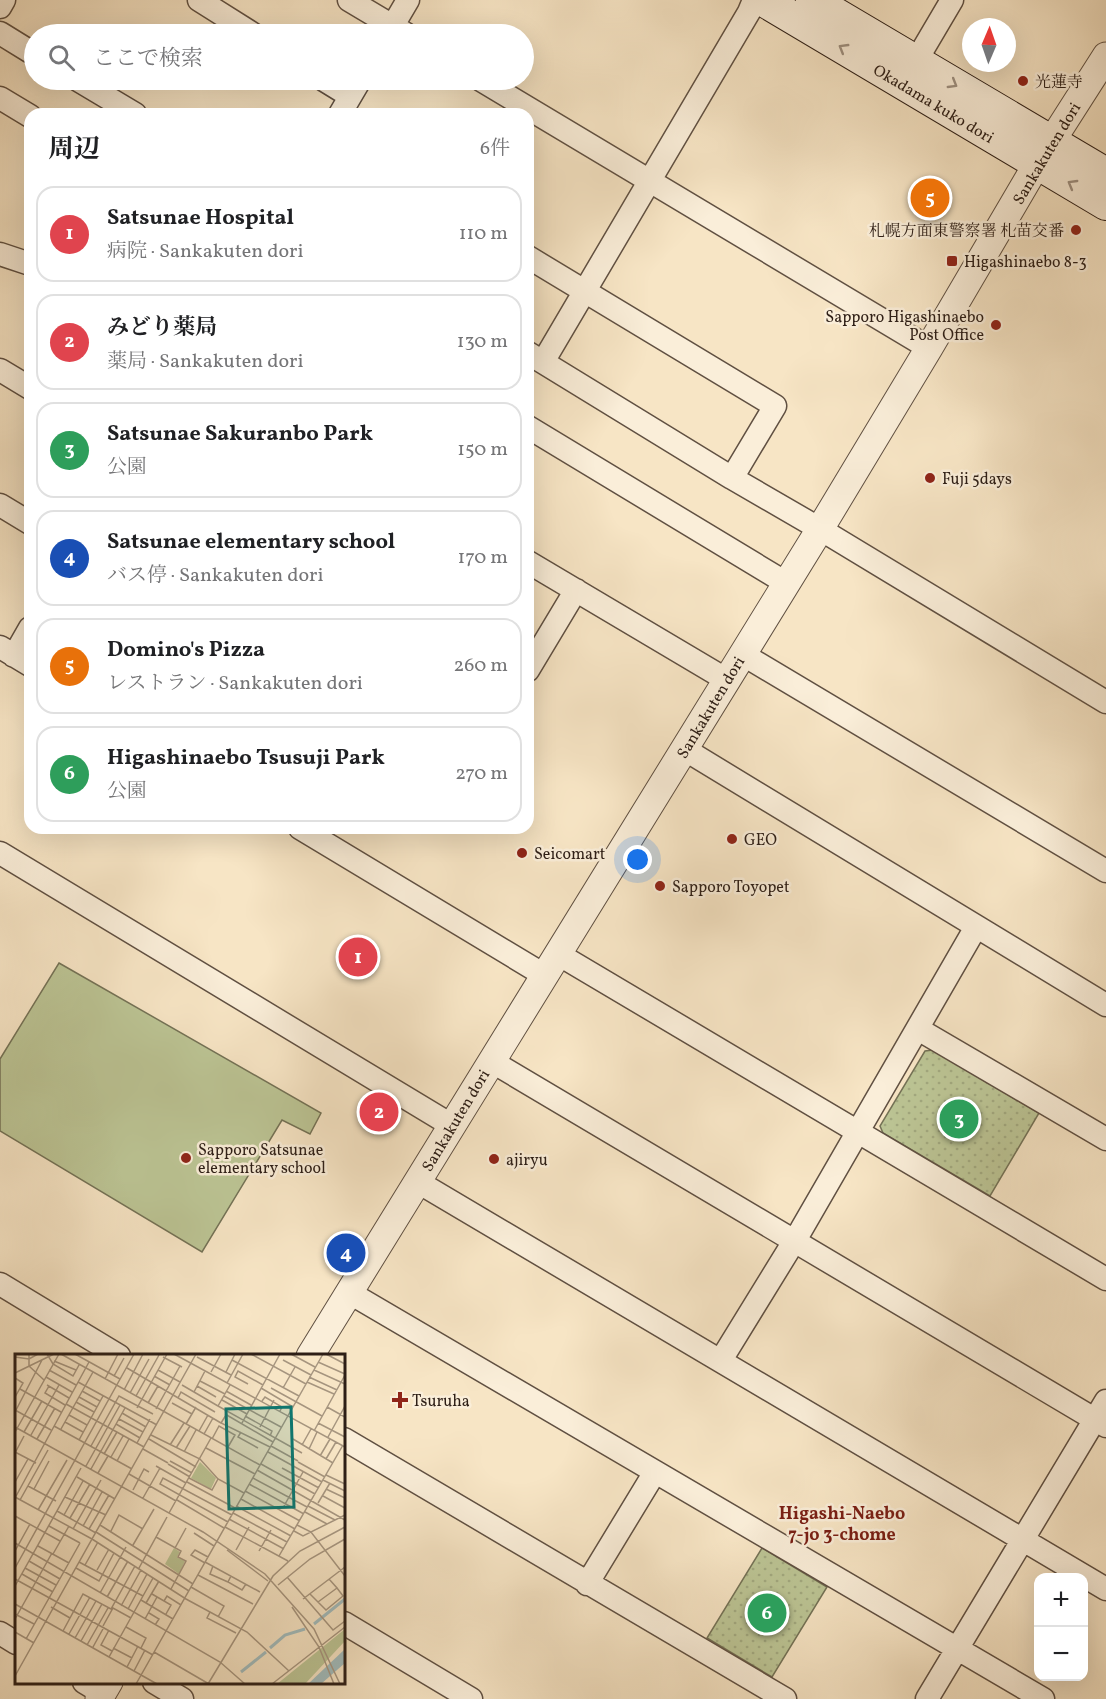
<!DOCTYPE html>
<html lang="ja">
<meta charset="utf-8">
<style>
:root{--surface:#fff;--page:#f2f2f2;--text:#202124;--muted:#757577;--line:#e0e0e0;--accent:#db2777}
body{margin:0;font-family:Vollkorn,"Noto Serif JP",serif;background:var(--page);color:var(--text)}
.controls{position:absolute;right:18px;bottom:18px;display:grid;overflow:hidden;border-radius:12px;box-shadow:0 6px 24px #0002}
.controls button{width:54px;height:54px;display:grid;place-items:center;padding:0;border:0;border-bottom:2px solid var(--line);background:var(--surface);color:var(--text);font:30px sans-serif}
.compass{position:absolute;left:962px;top:18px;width:54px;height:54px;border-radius:50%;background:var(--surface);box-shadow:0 6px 24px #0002;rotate:2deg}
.you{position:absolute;left:638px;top:860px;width:21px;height:21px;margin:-15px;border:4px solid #fff;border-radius:50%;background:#1a73e8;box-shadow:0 0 0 9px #1a73e833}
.badge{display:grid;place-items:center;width:39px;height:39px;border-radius:50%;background:var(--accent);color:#fff;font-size:20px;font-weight:700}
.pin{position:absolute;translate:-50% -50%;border:3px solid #fff;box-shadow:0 2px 6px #0006}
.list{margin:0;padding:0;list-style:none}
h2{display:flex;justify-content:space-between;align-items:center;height:78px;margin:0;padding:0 24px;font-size:26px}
h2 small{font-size:20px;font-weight:400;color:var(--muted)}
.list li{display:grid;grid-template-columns:39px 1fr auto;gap:18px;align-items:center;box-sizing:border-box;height:96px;margin:0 12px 12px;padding:0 12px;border:2px solid var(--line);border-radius:18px}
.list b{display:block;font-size:22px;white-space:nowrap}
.list p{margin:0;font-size:20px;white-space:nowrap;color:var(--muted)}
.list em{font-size:20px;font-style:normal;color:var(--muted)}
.icon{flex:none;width:33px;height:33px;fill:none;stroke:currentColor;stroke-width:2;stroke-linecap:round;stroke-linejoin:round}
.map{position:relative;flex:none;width:1106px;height:1699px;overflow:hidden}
.search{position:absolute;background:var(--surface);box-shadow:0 6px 24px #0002;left:24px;top:24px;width:510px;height:66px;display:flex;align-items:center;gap:15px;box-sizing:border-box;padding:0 21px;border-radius:33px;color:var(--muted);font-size:22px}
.panel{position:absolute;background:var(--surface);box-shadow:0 6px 24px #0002;left:24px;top:108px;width:510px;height:726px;border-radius:18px}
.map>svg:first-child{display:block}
.grass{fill:#bcc595;stroke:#747256;stroke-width:1.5}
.park{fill:url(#park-dots);stroke:#747256;stroke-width:1.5}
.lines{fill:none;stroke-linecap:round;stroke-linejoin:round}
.minor-casing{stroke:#605042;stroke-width:25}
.tertiary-casing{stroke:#605042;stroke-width:29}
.secondary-casing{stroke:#2d1e16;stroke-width:34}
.minor{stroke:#faeed9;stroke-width:22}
.tertiary{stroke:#faeed9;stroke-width:27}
.secondary{stroke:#faeed9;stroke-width:32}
.oneway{stroke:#9e9081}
.poi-dot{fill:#8f2418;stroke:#faeed9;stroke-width:2}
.labels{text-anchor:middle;stroke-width:5;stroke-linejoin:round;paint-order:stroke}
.poi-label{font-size:16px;fill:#2d1e16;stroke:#faeed9;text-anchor:start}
.street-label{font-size:16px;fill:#2d1e16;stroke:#faeed9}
.neighbourhood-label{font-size:18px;font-weight:bold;fill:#7a1f14;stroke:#faeed9}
.inset-river{fill:none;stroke:#a1bcbe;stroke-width:3}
.inset-road{fill:none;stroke:#a6957f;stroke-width:1.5}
.view{fill:#0f766e;fill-opacity:0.15;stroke:#0f766e;stroke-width:3}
.inset-edge{fill:none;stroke:#2d1e16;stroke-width:3}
</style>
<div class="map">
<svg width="1106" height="1699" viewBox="0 0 1106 1699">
<defs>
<pattern id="park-dots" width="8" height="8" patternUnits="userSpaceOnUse" patternTransform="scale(1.5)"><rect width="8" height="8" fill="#bcc595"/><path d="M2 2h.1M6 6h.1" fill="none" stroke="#a2a980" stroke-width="1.8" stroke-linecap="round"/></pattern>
</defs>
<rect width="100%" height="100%" fill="#f7e5c5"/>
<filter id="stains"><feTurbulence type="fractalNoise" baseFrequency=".00333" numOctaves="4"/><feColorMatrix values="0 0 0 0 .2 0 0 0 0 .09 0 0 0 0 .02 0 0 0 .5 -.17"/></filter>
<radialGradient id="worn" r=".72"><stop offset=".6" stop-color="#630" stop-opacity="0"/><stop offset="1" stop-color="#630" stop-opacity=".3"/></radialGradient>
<path class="grass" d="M59 963 321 1113 310 1134 282 1120 202 1252 0 1131V1059Z"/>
<path class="park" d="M933 1050 1039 1113 990 1196 883 1133 880 1126 925 1051Z
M762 1548 827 1587 772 1677 707 1638Z"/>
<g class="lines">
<defs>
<path id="minor" d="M199 0 253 34
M349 0 406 34
M0 7 4 0
M0 33 34 54
M388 34 408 0
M916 61 952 0
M78 80 135 114
M324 80 350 96
M481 80 929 348
M0 98 30 116
M340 114 360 80
M0 254 30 264
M528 257 775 406 732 478
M528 353 732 478 820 529 1106 702
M543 362 749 12 754 0
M0 370 30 388
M528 427 786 583
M0 505 30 523
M528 562 727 680
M0 647 30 665
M742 654 1106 871
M14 656 30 628
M528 670 576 590
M684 749 1106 1005
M300 828 544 975
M0 853 451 1125
M558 954 1106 1279
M918 1029 1106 1139
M491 1061 1106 1426
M418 1182 1106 1589
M0 1284 119 1356
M350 1293 1043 1699
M721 1360 801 1230 976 927
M344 1439 785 1699
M587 1584 655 1472
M344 1623 471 1699
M0 1633 16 1643
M84 1682 102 1693
M154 1682 182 1699
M927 1699 1106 1401"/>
<path id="tertiary" d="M310 1356 820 529 929 348 1037 164 1106 56
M99 1699 109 1682"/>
<path id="secondary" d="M763 0 1106 204
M812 0 1106 174"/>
</defs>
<use href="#minor" class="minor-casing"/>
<use href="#tertiary" class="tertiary-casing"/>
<use href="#secondary" class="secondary-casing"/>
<use href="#minor" class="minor"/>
<use href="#tertiary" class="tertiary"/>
<use href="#secondary" class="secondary"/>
</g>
<defs><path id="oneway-chevron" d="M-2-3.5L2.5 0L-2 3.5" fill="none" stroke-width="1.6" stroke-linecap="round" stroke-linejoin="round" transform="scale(1.5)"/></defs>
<g class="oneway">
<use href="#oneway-chevron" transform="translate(843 48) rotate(-149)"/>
<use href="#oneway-chevron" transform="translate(953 84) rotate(31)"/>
<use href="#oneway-chevron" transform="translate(1072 184) rotate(-150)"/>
</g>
<g class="poi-dot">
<circle cx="1023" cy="81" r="6"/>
<circle cx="1076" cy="230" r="6"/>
<rect x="946" y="255" width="12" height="12" rx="3"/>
<circle cx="996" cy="325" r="6"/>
<circle cx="930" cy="478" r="6"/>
<circle cx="732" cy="839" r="6"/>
<circle cx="522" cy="853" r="6"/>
<circle cx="660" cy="886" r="6"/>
<circle cx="186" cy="1158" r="6"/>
<circle cx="494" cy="1159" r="6"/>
<path d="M397 1391h6v6h6v6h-6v6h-6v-6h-6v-6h6z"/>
</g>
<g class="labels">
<g class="poi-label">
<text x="1035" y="87">光蓮寺</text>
<text x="1064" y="236" text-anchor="end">札幌方面東警察署 札苗交番</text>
<text x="964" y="267">Higashinaebo 8-3</text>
<text x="984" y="322" text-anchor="end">Sapporo Higashinaebo<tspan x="984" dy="18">Post Office</tspan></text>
<text x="942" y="484">Fuji 5days</text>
<text x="744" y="845">GEO</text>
<text x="534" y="859">Seicomart</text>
<text x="672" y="892">Sapporo Toyopet</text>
<text x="198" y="1155">Sapporo Satsunae<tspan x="198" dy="18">elementary school</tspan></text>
<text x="506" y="1165">ajiryu</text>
<text x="412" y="1406">Tsuruha</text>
</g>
<g class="street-label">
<text transform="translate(934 103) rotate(31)" y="6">Okadama kuko dori</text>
<text transform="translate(1046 153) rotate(-59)" y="6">Sankakuten dori</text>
<text transform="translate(710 707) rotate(-59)" y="6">Sankakuten dori</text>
<text transform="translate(455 1120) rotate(-59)" y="6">Sankakuten dori</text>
</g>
<g class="neighbourhood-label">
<text x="842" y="1519">Higashi-Naebo<tspan x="842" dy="21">7-jo 3-chome</tspan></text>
</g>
</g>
<g transform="translate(15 1354)">
<rect width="330" height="330" fill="#f7e5c5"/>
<path d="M185 108 201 124 196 135 176 124ZM159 194 165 198 162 203 170 207 164 220 150 210ZM330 275V287L290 330H262Z" fill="#bcc595"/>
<path d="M330 295V309L306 330H293Z" fill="#a1bcbe"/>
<path class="inset-river" d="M299 270 330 245M255 294 270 281 290 275M226 318 251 298"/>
<path class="inset-road" d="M14 0V12L29 26M32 0 38 10 58 22 64 11M46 0 245 111M60 0 105 25M159 0 330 93M236 0 291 30M276 0 300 13M311 0 330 10M0 3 14 5 23 0M148 3 167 13M182 3 216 21M217 6 284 42M268 6 296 21M39 7 61 16M303 8 330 20M112 14 206 69M34 16 61 31M143 16 165 28M299 16 330 30M196 18 206 0M211 18 220 0M0 19 39 0M99 22 109 4M139 22 155 31M31 23 57 38M294 23 322 36M0 24 8 29 0 43M90 25 103 0M185 27 210 40M63 28 142 71M292 28 319 40M212 29 228 0M233 30 220 23 223 17 248 31M32 31 54 44M167 31 203 52M34 32 30 39 50 51M182 32 201 43M246 34 278 53M256 34 307 62M268 34 280 13M5 35 46 58M109 36 128 0M67 37 85 47M211 37 236 51M179 38 190 17M115 39 134 5M121 42 144 1M209 42 266 73M64 43 82 53M163 44 166 38 200 58M207 46 232 60M247 47 250 43 267 53 265 57M61 48 79 58M133 49 143 32M157 49 177 60M51 50 129 93M203 52 287 99M203 52 215 31M312 53 330 63M122 54 152 0M141 55 165 12M0 56 36 76M0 58 27 6M107 59 131 73M210 60 258 88M54 61 72 71M211 61 206 69 255 93M230 62 257 77 255 82M104 65 128 78M50 68 68 78M227 69 265 0M303 69 330 83M101 70 125 84M171 70 181 53M39 72 117 115M0 73 188 178 250 220 299 275 325 330M245 73 259 46M46 75 78 18M184 77 193 61M299 77 330 21M0 78 44 0M9 78 27 47M226 78 223 83 243 94M189 80 198 64M16 81 44 31M136 81 185 105 203 125 229 139M313 83 330 52M22 85 40 54M134 85 181 113M197 85 204 72 220 81 213 93M278 85 318 109M64 86 88 42M122 89 135 65M155 91 169 69M287 91 296 75M76 92 104 42 138 60M256 92 283 107M161 94 175 72M191 94 240 120M128 95 153 109M294 95 302 78M0 98 21 109M169 98 181 76M253 98 307 128M0 99 9 82M89 100 102 78M305 102 315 85M96 103 108 82M311 105 321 88M102 107 114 85M155 107 177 119M283 108 310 123M153 110 175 123M246 110 300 140M71 112 105 51M141 112 171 129M267 114 304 134M76 115 110 54M242 116 330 166M83 119 93 102M114 120 161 147M311 121 330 130M62 123 100 145M174 124 197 136 203 125M238 124 292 153M308 126 330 137M0 128 13 105M172 128 220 154M234 130 289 160M13 132 41 147M19 135 34 107M311 135 330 144M118 136 129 115 134 118M230 137 285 167M308 142 330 154M0 143 77 185M50 143 91 161M0 144 74 8M128 144 145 114M226 145 280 175M5 146 33 96M162 146 209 174M303 149 315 129M221 152 276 182M269 152 288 118M293 152 320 166M23 156 52 106M42 157 81 179M290 158 312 170M154 159 196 84M218 159 272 188M49 161 68 127M0 162 45 187M55 164 75 130M214 165 269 195M213 168 145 130 148 124 217 161M85 171 178 230M282 171 296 178 330 222M34 172 65 189M68 172 87 138M210 173 273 207M58 175 86 126M74 175 94 141M96 177 104 161 128 175M279 177 288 182 330 161M81 178 174 237M179 179 199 192M141 183 166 197 163 203 171 207 156 235M77 185 171 245 232 278 274 317M0 189 205 308 230 330M118 191 139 155M23 192 54 209M160 194 171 174M212 196 253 227M221 196 234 173M0 197 15 170M244 197 256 176M38 200 54 172M264 202 328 91M14 207 45 225M64 208 128 242M190 208 245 238M190 209 176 201 180 196 193 203M70 211 83 188M198 212 195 220 213 228M0 214 119 0M10 214 41 231M61 214 84 227 99 199M124 214 152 163M82 216 94 195M7 220 38 238M183 221 238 250M216 222 213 228 227 236 231 230M272 223 318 276 330 267M0 225 138 301M263 231 295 205 330 185M0 232 66 114M176 233 209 252 203 263M85 239 111 193M137 240 156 251 151 260M295 240 311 256 328 242 322 234M92 243 113 207M288 245 330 213M126 246 158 265M149 247 152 242 166 251M303 248 322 234 314 225M131 249 144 227M0 250 142 330M106 252 126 216M36 253 55 264M277 253 304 293 319 330M113 255 132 220M195 258 192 264 221 279M134 259 144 265 140 271M0 260 19 270M0 265 37 199M130 265 142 243M88 272 98 254 116 264M111 273 131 284 126 294M94 276 86 291 97 297M48 277 68 240 96 255 120 212M0 278 19 289M54 280 75 243M60 284 81 247M11 285 65 189M66 287 87 250M72 291 93 254M78 293 89 273M98 294 117 304M139 298 194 330M94 303 138 224M112 313 123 292M119 317 130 296M0 322 181 0M121 330 308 0M193 330 258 222 285 197 330 173M257 330 330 273"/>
<path class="view" d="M276 53 279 153 214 155 211 55Z"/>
<rect width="330" height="330" class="inset-edge"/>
</g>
<rect width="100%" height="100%" filter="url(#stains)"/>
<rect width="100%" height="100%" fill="url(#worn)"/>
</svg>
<div class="controls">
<button>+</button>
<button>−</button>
</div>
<svg class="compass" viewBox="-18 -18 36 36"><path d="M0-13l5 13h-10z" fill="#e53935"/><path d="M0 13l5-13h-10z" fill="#757577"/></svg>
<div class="you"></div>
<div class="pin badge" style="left:358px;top:957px;background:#e0444e">1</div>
<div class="pin badge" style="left:379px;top:1112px;background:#e0444e">2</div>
<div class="pin badge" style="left:959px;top:1119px;background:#2e9e5b">3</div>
<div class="pin badge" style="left:346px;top:1253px;background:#1a4fb4">4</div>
<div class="pin badge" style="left:930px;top:198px;background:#e8710a">5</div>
<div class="pin badge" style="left:767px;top:1613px;background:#2e9e5b">6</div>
<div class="search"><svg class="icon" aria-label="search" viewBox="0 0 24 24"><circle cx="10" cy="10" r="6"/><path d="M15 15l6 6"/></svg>ここで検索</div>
<section class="panel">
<h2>周辺<small>6件</small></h2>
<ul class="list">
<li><span class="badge" style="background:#e0444e">1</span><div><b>Satsunae Hospital</b><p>病院 · Sankakuten dori</p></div><em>110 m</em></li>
<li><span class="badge" style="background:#e0444e">2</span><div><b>みどり薬局</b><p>薬局 · Sankakuten dori</p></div><em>130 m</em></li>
<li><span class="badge" style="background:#2e9e5b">3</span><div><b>Satsunae Sakuranbo Park</b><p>公園</p></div><em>150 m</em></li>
<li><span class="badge" style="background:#1a4fb4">4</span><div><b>Satsunae elementary school</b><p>バス停 · Sankakuten dori</p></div><em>170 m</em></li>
<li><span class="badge" style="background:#e8710a">5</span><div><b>Domino's Pizza</b><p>レストラン · Sankakuten dori</p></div><em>260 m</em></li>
<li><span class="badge" style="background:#2e9e5b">6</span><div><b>Higashinaebo Tsusuji Park</b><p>公園</p></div><em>270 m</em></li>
</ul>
</section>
</div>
